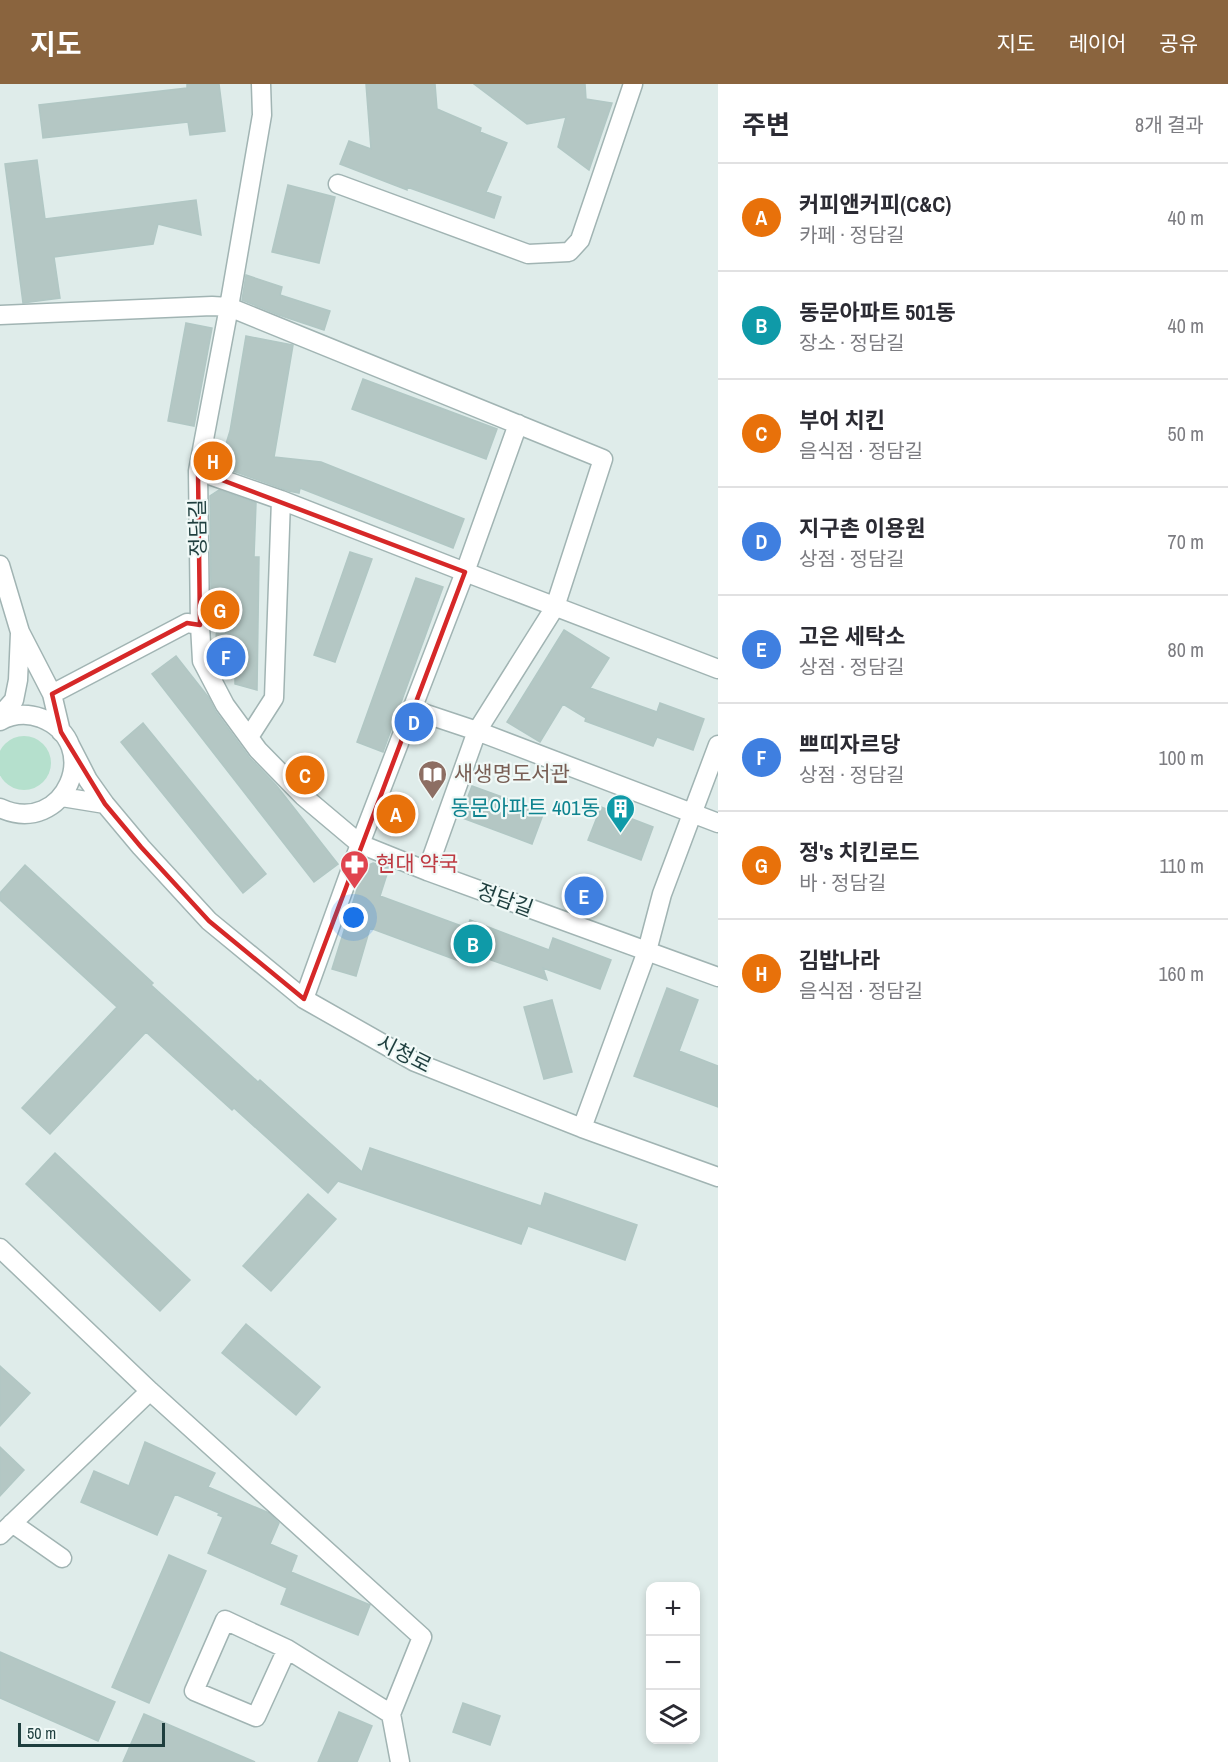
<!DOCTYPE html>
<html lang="ko">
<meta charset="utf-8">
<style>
:root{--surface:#fff;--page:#f2f2f3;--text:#2b2b33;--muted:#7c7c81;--line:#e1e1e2;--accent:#8a643e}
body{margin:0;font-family:"Archivo Narrow","Noto Sans KR",sans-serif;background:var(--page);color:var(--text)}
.controls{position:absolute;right:18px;bottom:18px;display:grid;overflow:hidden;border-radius:12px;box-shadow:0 3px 9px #0003}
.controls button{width:54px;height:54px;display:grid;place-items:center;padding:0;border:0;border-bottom:2px solid var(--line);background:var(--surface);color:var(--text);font:30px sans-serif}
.scale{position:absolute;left:18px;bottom:15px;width:147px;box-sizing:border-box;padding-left:6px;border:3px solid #1e3e3e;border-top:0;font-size:16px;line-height:21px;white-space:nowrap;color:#1e3e3e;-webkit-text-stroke:4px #f0f9f7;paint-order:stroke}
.you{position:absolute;left:354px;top:834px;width:21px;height:21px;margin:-15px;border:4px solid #fff;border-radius:50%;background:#1a73e8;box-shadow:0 0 0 9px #1a73e833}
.badge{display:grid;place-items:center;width:39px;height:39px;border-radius:50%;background:var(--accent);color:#fff;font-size:20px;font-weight:700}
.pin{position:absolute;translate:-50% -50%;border:3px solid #fff;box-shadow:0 2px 6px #0006}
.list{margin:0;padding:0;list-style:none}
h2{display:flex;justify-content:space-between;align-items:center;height:78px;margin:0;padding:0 24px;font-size:26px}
h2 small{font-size:20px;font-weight:400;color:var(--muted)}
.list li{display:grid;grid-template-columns:39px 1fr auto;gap:18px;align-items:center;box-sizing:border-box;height:108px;padding:0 24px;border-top:2px solid var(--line)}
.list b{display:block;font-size:22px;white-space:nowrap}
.list p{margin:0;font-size:20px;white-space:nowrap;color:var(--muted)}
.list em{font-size:20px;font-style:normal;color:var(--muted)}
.icon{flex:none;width:33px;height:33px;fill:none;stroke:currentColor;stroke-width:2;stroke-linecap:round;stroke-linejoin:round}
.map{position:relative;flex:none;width:718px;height:1678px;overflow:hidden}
header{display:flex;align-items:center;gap:36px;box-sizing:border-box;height:84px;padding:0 30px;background:var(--accent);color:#fff}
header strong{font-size:28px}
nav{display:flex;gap:33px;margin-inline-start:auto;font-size:21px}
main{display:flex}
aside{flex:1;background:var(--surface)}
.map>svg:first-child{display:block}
.green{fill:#b5e0cd}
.building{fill:#b4c7c4;stroke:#b1c7c4;stroke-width:1.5}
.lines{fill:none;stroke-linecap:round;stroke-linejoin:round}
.minor-casing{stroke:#a1b4b3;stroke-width:21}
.minor{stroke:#fff;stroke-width:18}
.marked{fill:none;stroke:#d62828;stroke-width:4.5;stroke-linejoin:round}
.labels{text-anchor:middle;stroke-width:4.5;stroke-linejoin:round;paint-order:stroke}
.street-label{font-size:21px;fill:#1e3e3e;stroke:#f0f9f7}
.education-label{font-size:21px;fill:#785e54;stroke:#f0f9f7;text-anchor:start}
.culture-label{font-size:21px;fill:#0d838f;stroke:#f0f9f7;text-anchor:end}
.health-label{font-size:21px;fill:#be3a42;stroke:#f0f9f7;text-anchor:start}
</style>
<header>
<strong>지도</strong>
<nav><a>지도</a><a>레이어</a><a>공유</a></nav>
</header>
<main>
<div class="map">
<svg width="718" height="1678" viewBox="0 0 718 1678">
<rect width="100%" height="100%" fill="#dfecea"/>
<path class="green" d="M-3 679a27 27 0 1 1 54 0a27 27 0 1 1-54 0Z"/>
<path class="building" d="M187 0H219L225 47 190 51 188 38 43 54 39 21 187 4Z
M366 0H435L437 25 481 44 480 48 507 59 486 108 501 113 494 134 407 103V106L340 80 349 57 371 65Z
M474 0H585L586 15 612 19 589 86 558 63 566 33 527 40Z
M37 76 45 135 196 116 201 151 158 140 153 160 54 173 60 214 23 219 5 80Z
M288 101 335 113 319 179 272 168Z
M246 191 282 203 280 211 330 227 324 246 279 231 242 216Z
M186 239 212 244 194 342 168 337Z
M246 252 293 261 274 373 321 378 464 435 453 464 300 404 299 409 289 407 219 382 230 347Z
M363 295 497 345 486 375 352 325Z
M219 406 256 419 254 473H259L257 606 235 600V565H216L217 514H211L210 412Z
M350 468 372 475 335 578 314 571Z
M416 494 443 503 383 668 357 658Z
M564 546 609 574 590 604 657 628 660 619 704 635 693 666 657 653 653 662 585 637 586 634 563 620 540 658 507 638Z
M176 572 209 614 216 628 249 673 276 701 338 780 314 798 152 590Z
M143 639 266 790 243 809 121 658Z
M472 702 544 728 532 760 460 733Z
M601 723 653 743 641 776 588 756Z
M373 779 389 784 380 812 467 844 470 836 549 866 553 854 611 876 600 905 543 884 547 896 463 866 459 877 370 844 356 892 332 885 364 783Z
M25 781 153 899 151 901 258 998 260 996 362 1088 370 1064 541 1122 545 1109 637 1141 625 1176 528 1142 521 1160 338 1097 328 1109 234 1024 232 1026 146 948 50 1050 22 1024 117 923 0 816V809Z
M667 904 698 916 679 967 718 982V1023L634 992Z
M552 916 572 988 544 995 524 923Z
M55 1069 190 1196 160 1227 26 1100Z
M308 1110 336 1135 271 1207 243 1182Z
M246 1240 320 1303 296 1331 222 1269Z
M0 1282 30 1309 0 1342Z
M145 1358 215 1389 208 1403 269 1429 279 1439 270 1460 297 1472 291 1488 370 1521 358 1551 281 1520 287 1504 208 1469 223 1433 218 1431 219 1429 175 1410 157 1451 81 1418 94 1387 129 1402Z
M0 1363 24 1386 0 1412Z
M169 1471 206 1487 149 1619 112 1603Z
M0 1568 115 1618 98 1657 0 1614Z
M463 1619 500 1632 490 1661 453 1648Z
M339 1628 372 1642 357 1678H318Z
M144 1630 255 1678H123Z"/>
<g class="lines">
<defs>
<path id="minor" d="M338 100 528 170 569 168 580 156 633 0
M0 231 212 222 229 223 603 375 555 523 477 647 427 787
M518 340 465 488 718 585
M198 387 281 416 465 488 360 760 303 712 258 666 225 621 202 577 200 541 198 387 229 223 262 31 261 0
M0 481 20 548 52 610 61 648
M52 610 187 539 200 541
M411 625 477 647 718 739
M0 632 14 616 18 596 20 549
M0 637C13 630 27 629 41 634 105 659 65 754 0 724
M249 653 274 614 281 416
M70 661 88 696 105 720 141 763 209 837 304 915 415 978 582 1044 718 1093
M62 713 105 720
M304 915 360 760 427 787 718 893
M582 1044 647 867 662 810 718 661
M0 1164 150 1307 422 1553 391 1630 400 1678
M12 1439 62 1474
M0 1451 150 1307
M287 1565 256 1633 194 1607 225 1536 287 1565 391 1630"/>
</defs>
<use href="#minor" class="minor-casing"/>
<use href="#minor" class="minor"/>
</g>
<path class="marked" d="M198 387 465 488 304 915 209 837 141 763 105 720 61 648 52 610 187 539 200 541Z"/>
<defs>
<symbol id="library-pin" viewBox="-11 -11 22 30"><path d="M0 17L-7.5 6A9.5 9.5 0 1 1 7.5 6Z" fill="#8d6e63" stroke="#f0f9f7"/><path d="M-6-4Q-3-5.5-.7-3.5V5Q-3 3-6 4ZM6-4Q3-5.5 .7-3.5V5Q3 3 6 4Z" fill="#fff"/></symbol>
<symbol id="building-pin" viewBox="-11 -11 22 30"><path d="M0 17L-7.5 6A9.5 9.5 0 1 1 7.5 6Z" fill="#0f9aa8" stroke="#f0f9f7"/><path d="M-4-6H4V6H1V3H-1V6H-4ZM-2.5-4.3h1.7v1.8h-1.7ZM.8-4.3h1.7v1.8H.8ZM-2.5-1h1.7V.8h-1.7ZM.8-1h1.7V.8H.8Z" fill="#fff"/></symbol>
<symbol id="pharmacy-pin" viewBox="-11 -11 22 30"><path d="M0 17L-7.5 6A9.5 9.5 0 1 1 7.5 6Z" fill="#e0444e" stroke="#f0f9f7"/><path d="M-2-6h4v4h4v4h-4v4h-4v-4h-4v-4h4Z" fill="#fff"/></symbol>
</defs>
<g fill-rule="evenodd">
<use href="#library-pin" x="416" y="674" width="33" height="45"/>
<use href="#building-pin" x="604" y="708" width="33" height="45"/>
<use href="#pharmacy-pin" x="338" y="764" width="33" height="45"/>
</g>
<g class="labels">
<g class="street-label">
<text transform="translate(198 444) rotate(-91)" y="7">정담길</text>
<text transform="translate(505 816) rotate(20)" y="7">정담길</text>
<text transform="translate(404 970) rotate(27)" y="7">시청로</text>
</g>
<g class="education-label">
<text x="454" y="697">새생명도서관</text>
</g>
<g class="culture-label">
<text x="600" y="731">동문아파트 401동</text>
</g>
<g class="health-label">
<text x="376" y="787">현대 약국</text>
</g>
</g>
</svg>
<div class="controls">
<button>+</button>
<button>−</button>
<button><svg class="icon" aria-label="layers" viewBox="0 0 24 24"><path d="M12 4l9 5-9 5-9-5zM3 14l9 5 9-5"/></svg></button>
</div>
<div class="scale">50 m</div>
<div class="you"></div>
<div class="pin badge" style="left:396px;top:730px;background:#e8710a">A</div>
<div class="pin badge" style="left:473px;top:860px;background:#0f9aa8">B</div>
<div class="pin badge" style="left:305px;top:691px;background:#e8710a">C</div>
<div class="pin badge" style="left:414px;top:638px;background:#3f7fe0">D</div>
<div class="pin badge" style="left:584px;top:812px;background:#3f7fe0">E</div>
<div class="pin badge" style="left:226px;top:573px;background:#3f7fe0">F</div>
<div class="pin badge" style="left:220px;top:526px;background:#e8710a">G</div>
<div class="pin badge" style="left:213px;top:377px;background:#e8710a">H</div>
</div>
<aside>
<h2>주변<small>8개 결과</small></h2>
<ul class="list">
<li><span class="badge" style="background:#e8710a">A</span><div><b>커피앤커피(C&amp;C)</b><p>카페 · 정담길</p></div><em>40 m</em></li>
<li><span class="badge" style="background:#0f9aa8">B</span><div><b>동문아파트 501동</b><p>장소 · 정담길</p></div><em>40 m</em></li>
<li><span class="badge" style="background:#e8710a">C</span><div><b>부어 치킨</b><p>음식점 · 정담길</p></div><em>50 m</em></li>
<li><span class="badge" style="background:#3f7fe0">D</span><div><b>지구촌 이용원</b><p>상점 · 정담길</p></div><em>70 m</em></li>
<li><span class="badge" style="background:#3f7fe0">E</span><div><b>고은 세탁소</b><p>상점 · 정담길</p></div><em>80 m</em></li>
<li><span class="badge" style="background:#3f7fe0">F</span><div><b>쁘띠자르당</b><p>상점 · 정담길</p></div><em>100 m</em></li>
<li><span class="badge" style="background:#e8710a">G</span><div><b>정's 치킨로드</b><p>바 · 정담길</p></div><em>110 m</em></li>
<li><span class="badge" style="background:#e8710a">H</span><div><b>김밥나라</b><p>음식점 · 정담길</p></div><em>160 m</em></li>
</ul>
</aside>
</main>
